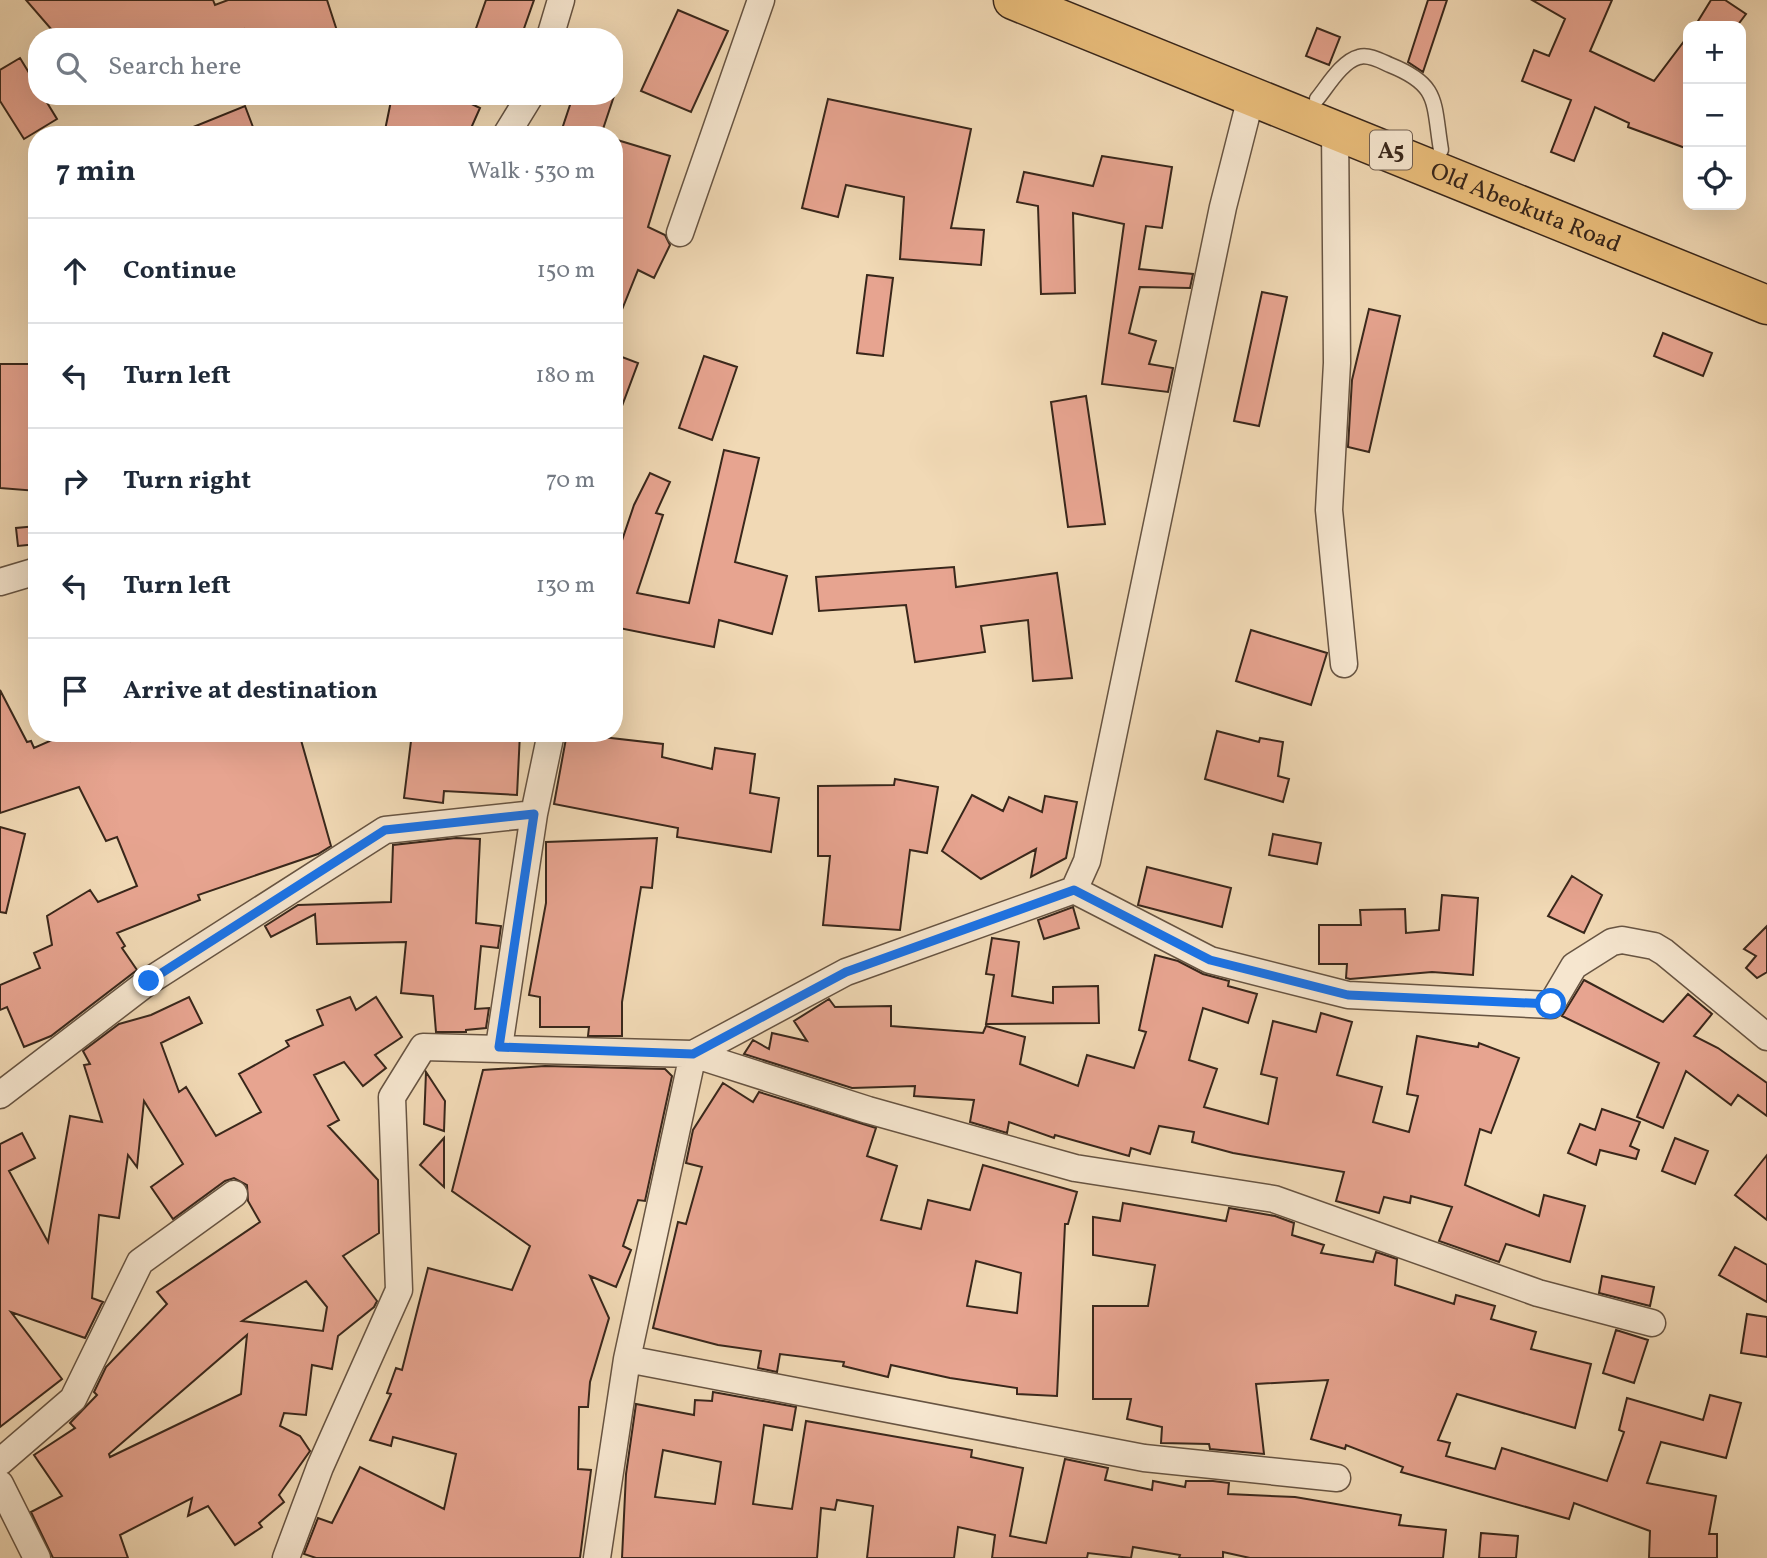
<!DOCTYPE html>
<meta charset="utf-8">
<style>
:root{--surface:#fff;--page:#f2f2f3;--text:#1f2937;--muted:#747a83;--line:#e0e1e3}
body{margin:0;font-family:Vollkorn,serif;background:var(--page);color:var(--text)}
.controls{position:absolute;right:21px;top:21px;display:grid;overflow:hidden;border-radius:14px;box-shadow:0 7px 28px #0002}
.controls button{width:63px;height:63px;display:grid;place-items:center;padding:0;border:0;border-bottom:2px solid var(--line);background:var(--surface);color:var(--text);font:35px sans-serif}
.stop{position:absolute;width:21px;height:21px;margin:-16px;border:5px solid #1a73e8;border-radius:50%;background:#fff}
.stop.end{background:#1a73e8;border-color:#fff;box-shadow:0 2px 7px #0008}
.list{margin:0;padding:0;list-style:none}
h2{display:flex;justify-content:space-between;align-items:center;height:91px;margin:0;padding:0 28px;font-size:30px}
h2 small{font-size:23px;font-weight:400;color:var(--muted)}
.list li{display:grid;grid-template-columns:46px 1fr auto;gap:21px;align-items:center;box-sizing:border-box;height:105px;padding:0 28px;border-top:2px solid var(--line)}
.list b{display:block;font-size:26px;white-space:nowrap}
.list em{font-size:23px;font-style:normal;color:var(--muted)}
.icon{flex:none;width:38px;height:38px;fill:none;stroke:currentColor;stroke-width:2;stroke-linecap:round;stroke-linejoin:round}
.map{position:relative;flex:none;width:1767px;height:1558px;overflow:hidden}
.search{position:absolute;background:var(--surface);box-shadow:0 7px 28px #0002;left:28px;top:28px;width:595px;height:77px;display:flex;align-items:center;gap:18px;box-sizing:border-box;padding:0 24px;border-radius:28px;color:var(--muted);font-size:26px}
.panel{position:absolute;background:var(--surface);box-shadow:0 7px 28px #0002;left:28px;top:126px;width:595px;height:616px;border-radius:28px}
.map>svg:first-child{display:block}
.building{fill:#e7a490;stroke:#39271b;stroke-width:2;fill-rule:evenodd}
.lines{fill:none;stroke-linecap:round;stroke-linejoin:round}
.lane-casing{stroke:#675442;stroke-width:17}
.street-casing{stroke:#675442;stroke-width:29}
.highway-casing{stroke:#39271b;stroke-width:41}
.lane{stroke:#f6e6cf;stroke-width:14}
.street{stroke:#f6e6cf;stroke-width:26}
.highway{stroke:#e8bc7a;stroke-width:38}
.route{stroke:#1a73e8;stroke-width:9}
.labels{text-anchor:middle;stroke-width:5;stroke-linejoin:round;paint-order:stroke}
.shield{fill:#f6e6cf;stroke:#726051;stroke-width:2}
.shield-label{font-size:23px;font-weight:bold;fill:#39271b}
.street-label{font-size:24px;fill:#39271b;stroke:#f6e6cf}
</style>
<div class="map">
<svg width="1767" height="1558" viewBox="0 0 1767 1558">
<rect width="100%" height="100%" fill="#f1d9b5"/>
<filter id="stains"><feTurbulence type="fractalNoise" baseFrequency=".00286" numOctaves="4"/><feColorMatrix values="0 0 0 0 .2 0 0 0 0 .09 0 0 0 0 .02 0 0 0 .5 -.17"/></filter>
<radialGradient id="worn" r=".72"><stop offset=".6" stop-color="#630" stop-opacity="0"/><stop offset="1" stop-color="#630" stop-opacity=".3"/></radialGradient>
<path class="building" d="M26 0H213L215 5 228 0H327L339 37H249L244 29 229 37H58Z
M486 0H534L521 37H473Z
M1428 0H1447L1423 72 1408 62Z
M1532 0H1612L1590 51 1654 81 1688 36V149L1628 127 1629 123 1595 107 1574 161 1551 152 1571 100 1522 81 1534 50 1549 56 1565 19Z
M1711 0H1725L1746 14 1737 26H1695Z
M678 10 728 31 691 112 641 91Z
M1317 28 1340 37 1329 65 1306 56Z
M20 58 37 86V96H43L57 119 24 139 0 101V70Z
M392 96H455L480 108 468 135H384Z
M573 96H614L601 135H560Z
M828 99 971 129 951 228 984 230 981 265 900 259 904 197 846 185 838 217 802 208Z
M245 106 256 135H176V134Z
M614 139 670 156 648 227 665 235 670 245 654 278 638 270 615 327Z
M1102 156 1172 167 1162 228 1146 226 1139 269 1193 274 1190 288 1140 287 1129 333 1156 341 1149 364 1173 368 1168 392 1102 384 1124 224 1073 213 1075 293 1041 294 1038 206 1017 202 1024 172 1093 186Z
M867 275 893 278 883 356 857 353Z
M1262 292 1287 297 1259 426 1234 421Z
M1369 309 1400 316 1369 452 1348 447 1352 380Z
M1663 333 1712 353 1703 376 1654 356Z
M614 354 638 363 616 422 614 421Z
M704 356 737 367 712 440 679 428Z
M0 364H37V491L0 488Z
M1086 396 1105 524 1068 527 1051 402Z
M724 450 759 458 735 562 787 576 772 634 719 620 714 647 614 627V564L634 505 650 473 670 482 656 513 663 515 637 593 689 603Z
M37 526V544L18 546 16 528Z
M954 567 956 587 1057 573 1072 678 1033 681 1028 620 981 626 985 652 915 662 906 605 819 611 816 577Z
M1251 630 1327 653 1311 705 1236 681Z
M0 690 27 742 31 741 34 748 68 733H128L131 741 148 733H299L331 846 318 854 198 895 200 900 117 933 125 946 122 948 137 970 51 1036 24 1047 7 1007 0 1010V985L40 968 34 953 52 945 47 916 90 890 98 902 137 886 117 837 106 841 79 787 0 813Z
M1217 731 1259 742 1260 738 1283 742 1278 776 1289 779 1283 802 1205 779Z
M412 733H520L517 795 444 791 443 803 404 798Z
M567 733 663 744 662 757 712 769 715 748 755 754 750 793 779 798 771 852 677 837 678 828 554 804Z
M895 779 938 787 927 853 910 850 900 930 823 925 830 856H818V786L894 785Z
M972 795 1003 811 1009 797 1042 812 1045 796 1077 802 1066 858 1031 877 1036 849 981 879 942 851Z
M0 827 25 834 6 913 0 912Z
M1273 834 1321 843 1317 864 1269 855Z
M456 838 480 839 476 923 501 926 498 948 481 946 475 1009 489 1008 486 1028 466 1030V1032H436L433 996 401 993 406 942 317 944 315 914 271 937 265 926 298 905 391 902 393 845Z
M657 838 652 888 641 887 622 1002V1036H588L589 1027H540V997L529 995 546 903V842Z
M1147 867 1231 888 1222 927 1138 905Z
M1572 876 1602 895 1584 933 1548 916Z
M1442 895 1478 898 1473 975 1432 972 1350 979 1346 978 1347 964H1319V925H1361L1360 910 1405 909 1406 933 1439 930Z
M1073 907 1079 928 1044 939 1038 920Z
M1767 926V972L1757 978 1746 968 1756 956 1744 949Z
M992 938 1019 942 1012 996 1053 1003V987L1098 986 1099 1023 986 1024 994 975 986 974Z
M1155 955 1178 961 1203 974 1229 981 1228 986 1257 994 1248 1023 1203 1008 1189 1060 1217 1069 1204 1107 1268 1124 1277 1078 1261 1074 1273 1021 1316 1032 1321 1013 1352 1022 1337 1075 1382 1087 1373 1122 1409 1132 1418 1096 1407 1094 1417 1036 1478 1047 1479 1043 1519 1058 1491 1133 1480 1129 1465 1185 1539 1216 1544 1195 1585 1206 1570 1262 1506 1244 1499 1262 1439 1241 1452 1207 1411 1196 1410 1203 1384 1197 1379 1213 1336 1201 1344 1172 1233 1153 1192 1142 1194 1132 1159 1126 1150 1154 1131 1148 1129 1156 1055 1135 1054 1138 1009 1122 1007 1133 970 1122 974 1100 914 1096 915 1086 852 1088 744 1054 753 1040 769 1049 772 1033 807 1041 794 1021 829 999 835 1007 891 1006V1026L983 1033 986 1026 1025 1037 1020 1064 1078 1086 1087 1055 1134 1068 1146 1032 1139 1030Z
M1584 980 1663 1022 1688 994 1712 1014 1694 1036 1718 1048 1767 1083V1116L1738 1095 1731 1105 1686 1071 1663 1128 1637 1117 1659 1063 1562 1016Z
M189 997 202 1023 161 1043 179 1092 186 1087 216 1136 261 1112 239 1074 289 1046 286 1041 323 1025 317 1010 350 997 356 1010 376 997 402 1037 375 1055 386 1068 363 1086 344 1062 314 1075 339 1120 328 1126 378 1180 379 1233 343 1256 377 1301 374 1307 338 1336 332 1369 312 1365 306 1415 284 1413 280 1426 300 1436 310 1451 279 1495 284 1502 259 1523 262 1527 235 1545 208 1506 188 1516 192 1498 120 1535 128 1558H53L31 1512 62 1496 34 1455 75 1428 70 1423 97 1395 94 1392 106 1367 167 1304 157 1292 260 1222 248 1201 247 1185 234 1178 225 1181 173 1219 151 1187 183 1164 144 1101 137 1167 128 1155 119 1218 99 1215 92 1298 103 1302 101 1305 85 1338 11 1312 62 1379 0 1427V1144L22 1133 35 1158 9 1171 48 1242 70 1116 102 1122 84 1065 90 1064 83 1051 119 1024 151 1015ZM306 1281 327 1307 323 1331 242 1321ZM247 1335 241 1394 110 1457 109 1454Z
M545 1066 665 1069 672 1076 645 1201 638 1200 623 1246 631 1250 616 1287 590 1276 609 1318 590 1382 588 1407H579L578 1469 591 1470 580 1558H316L304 1554 318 1518 332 1523 360 1467 444 1509 456 1454 393 1437 391 1446 370 1440 391 1394 387 1393 396 1368 402 1370 428 1268 512 1290 530 1246 452 1191 483 1070Z
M426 1072 445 1101 444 1131 424 1124Z
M723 1083 753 1102 759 1092 876 1128 867 1156 897 1166 881 1220 921 1229 928 1200 970 1210 983 1165 1077 1192 1068 1224H1065L1057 1396 1017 1394V1388L950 1378 891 1365 888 1377 843 1366 844 1362 780 1354 777 1372 758 1368 761 1351 718 1345 653 1328 678 1222 686 1224 702 1167 686 1163 693 1130ZM976 1261 1021 1273 1017 1313 967 1306Z
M1602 1109 1640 1122 1630 1146 1639 1150 1636 1159 1600 1150 1596 1165 1568 1153 1580 1124 1595 1130Z
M444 1138V1187L420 1165Z
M1675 1138 1708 1151 1695 1184 1662 1171Z
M1767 1155V1220L1735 1195Z
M1123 1203 1226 1221 1229 1208 1275 1216 1294 1223 1292 1235 1324 1245 1321 1253 1373 1262 1376 1252 1397 1259 1395 1285 1454 1304 1456 1295 1495 1306 1491 1319 1536 1332 1531 1349 1591 1364 1575 1428 1457 1394 1438 1440 1450 1443 1446 1456 1495 1469 1502 1448 1607 1481 1624 1432 1619 1430 1627 1398 1703 1420 1710 1395 1741 1403 1726 1458 1661 1442 1647 1483 1716 1496 1709 1534H1717V1558H1649L1650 1531 1574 1503 1569 1519 1401 1472 1403 1467 1346 1445 1345 1449 1311 1439 1328 1380 1256 1384 1264 1454 1210 1449 1209 1444 1161 1443 1162 1427 1127 1419 1131 1399H1093V1306H1148L1155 1265 1093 1255V1217L1120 1221Z
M1735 1247 1767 1265V1302L1719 1275Z
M1602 1276 1654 1287 1650 1306 1599 1293Z
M1747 1314 1767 1317V1357L1741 1353Z
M1616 1330 1648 1340 1634 1383 1603 1373Z
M713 1392 796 1407 792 1430 764 1425 753 1504 792 1509 806 1421 972 1450 971 1457 1023 1468 1010 1536 1046 1543 1065 1459 1108 1468 1105 1480 1152 1490 1153 1481 1185 1487 1186 1481H1213L1229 1483 1228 1494 1295 1497 1401 1515 1399 1525 1446 1530 1443 1558H1250L1223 1552V1558H1179L1180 1555 1133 1547 1131 1558 1088 1553 1087 1558H992L995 1535 958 1527 954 1558H867L873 1506 837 1500 835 1510 821 1508 817 1558H622L626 1474 636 1404 694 1415 695 1400 712 1401ZM663 1450 721 1462 715 1504 655 1497Z
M1481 1533 1518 1536 1516 1558H1479Z"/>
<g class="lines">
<defs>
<path id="lane" d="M1317 99C1327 87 1342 61 1359 57 1369 54 1381 61 1390 65 1440 85 1433 102 1441 150"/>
<path id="street" d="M550 37 561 0
M1335 127 1337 363 1329 510 1344 664
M506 135 530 96
M680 233 761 0
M0 582 37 571
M1074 890 1210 960 1348 995 1551 1005 1574 966 1612 942 1622 940 1654 946 1664 952 1767 1037
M499 1047 534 814 551 733
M0 1095 149 981 385 830 534 814
M627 1359 1144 1458 1337 1478
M0 1462 73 1399 140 1262 234 1194
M0 1484 37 1558
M286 1558 320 1467 399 1290 392 1097 423 1047 693 1054 868 1110 1075 1168 1274 1199 1538 1293 1652 1323
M597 1558 627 1359 693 1054 846 972 1074 890 1087 861 1223 207 1251 97"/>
<g id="highway">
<path id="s1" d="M1013 0C1264 102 1516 202 1767 305"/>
</g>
</defs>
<use href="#lane" class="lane-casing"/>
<use href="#street" class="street-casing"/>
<use href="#highway" class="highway-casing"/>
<use href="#lane" class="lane"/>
<use href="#street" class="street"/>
<use href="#highway" class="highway"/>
</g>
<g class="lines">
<path class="route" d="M149 981 385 830 534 814 499 1047 693 1054 846 972 1074 890 1210 960 1348 995 1551 1004"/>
</g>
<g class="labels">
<rect class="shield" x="1370" y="130.5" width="42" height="39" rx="5"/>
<g class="shield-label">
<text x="1391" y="158">A5</text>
</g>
<g class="street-label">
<text dy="8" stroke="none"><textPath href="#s1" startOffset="553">Old Abeokuta Road</textPath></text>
</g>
</g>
<rect width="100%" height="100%" filter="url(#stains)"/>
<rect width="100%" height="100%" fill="url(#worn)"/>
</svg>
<div class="controls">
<button>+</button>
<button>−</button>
<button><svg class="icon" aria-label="locate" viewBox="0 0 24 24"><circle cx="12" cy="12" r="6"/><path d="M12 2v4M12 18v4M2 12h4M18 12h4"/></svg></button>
</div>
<div class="stop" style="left:1551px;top:1004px"></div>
<div class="stop end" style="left:149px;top:981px"></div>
<div class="search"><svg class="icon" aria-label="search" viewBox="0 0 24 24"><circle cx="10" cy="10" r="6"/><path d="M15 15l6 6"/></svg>Search here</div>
<section class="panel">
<h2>7 min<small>Walk · 530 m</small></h2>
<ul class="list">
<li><svg class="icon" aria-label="ahead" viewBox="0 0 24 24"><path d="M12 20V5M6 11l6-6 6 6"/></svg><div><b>Continue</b></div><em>150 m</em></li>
<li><svg class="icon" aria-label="left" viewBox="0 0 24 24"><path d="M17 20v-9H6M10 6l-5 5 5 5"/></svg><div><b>Turn left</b></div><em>180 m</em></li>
<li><svg class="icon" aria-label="right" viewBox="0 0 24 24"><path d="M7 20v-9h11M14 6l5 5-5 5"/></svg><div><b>Turn right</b></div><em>70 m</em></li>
<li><svg class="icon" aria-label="left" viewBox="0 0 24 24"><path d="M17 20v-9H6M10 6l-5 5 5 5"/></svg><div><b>Turn left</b></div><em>130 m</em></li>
<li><svg class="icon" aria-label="arrive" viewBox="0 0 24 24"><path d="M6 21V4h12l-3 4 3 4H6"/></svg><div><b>Arrive at destination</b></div></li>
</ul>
</section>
</div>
